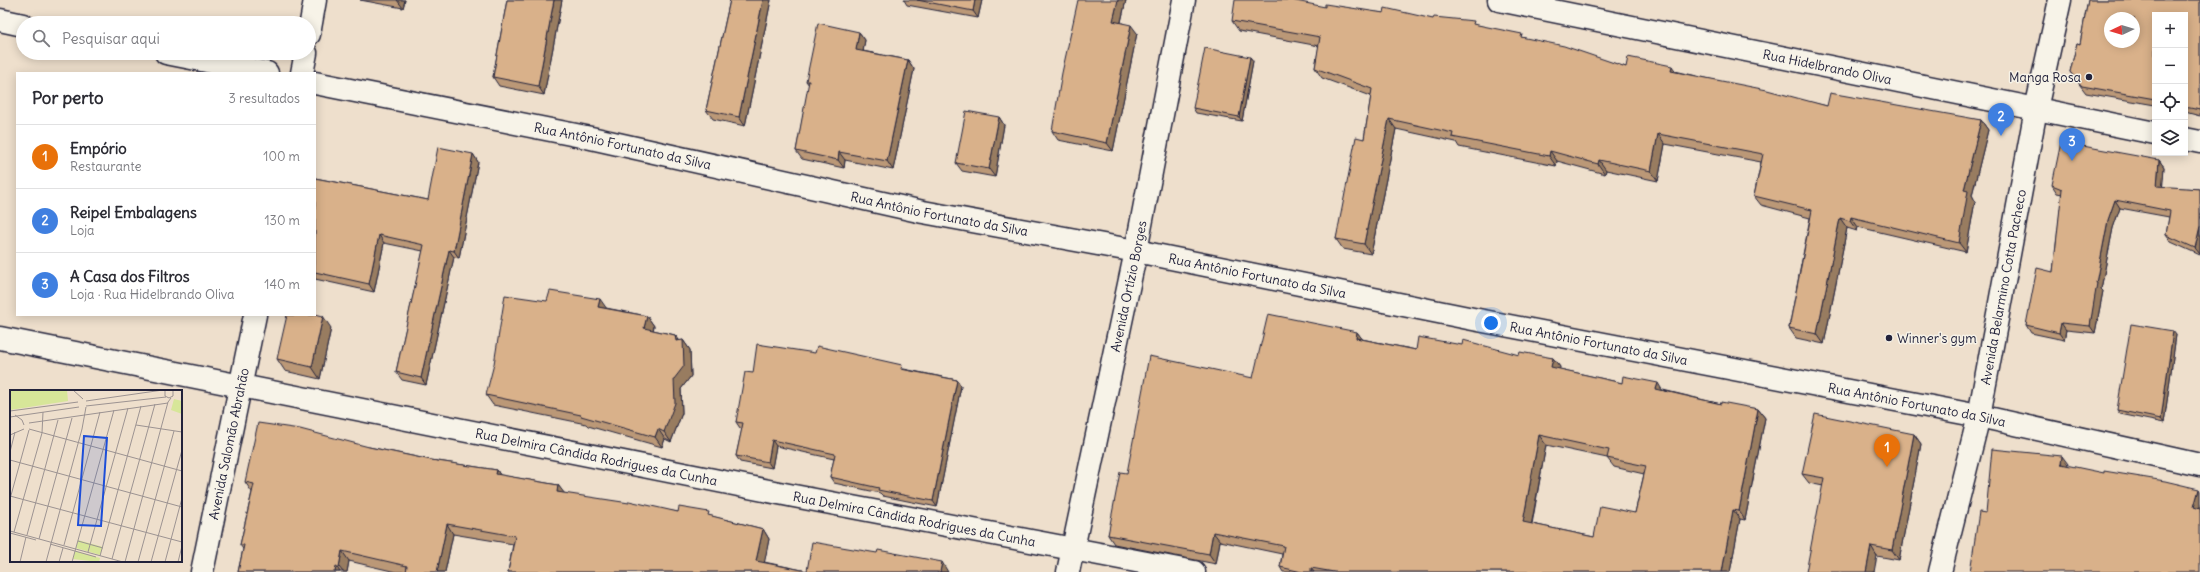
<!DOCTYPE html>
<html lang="pt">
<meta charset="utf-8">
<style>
:root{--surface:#fff;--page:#f2f2f3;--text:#2b2b33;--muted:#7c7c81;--line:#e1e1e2;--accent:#22223b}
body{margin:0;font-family:Delius,sans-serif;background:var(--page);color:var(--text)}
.controls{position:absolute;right:12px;top:12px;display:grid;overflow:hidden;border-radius:0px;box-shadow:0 2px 10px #0003}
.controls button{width:36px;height:36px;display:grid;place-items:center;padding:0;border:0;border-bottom:1px solid var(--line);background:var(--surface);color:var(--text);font:20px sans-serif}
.compass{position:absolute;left:2104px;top:12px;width:36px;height:36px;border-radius:50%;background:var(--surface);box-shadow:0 2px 10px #0003;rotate:266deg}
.you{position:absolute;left:1491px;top:323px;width:14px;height:14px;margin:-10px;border:3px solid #fff;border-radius:50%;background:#1a73e8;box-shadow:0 0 0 6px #1a73e833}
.badge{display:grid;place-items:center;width:26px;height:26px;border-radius:50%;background:var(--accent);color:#fff;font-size:13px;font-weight:700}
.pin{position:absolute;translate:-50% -33px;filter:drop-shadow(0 1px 2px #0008)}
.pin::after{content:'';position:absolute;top:21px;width:14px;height:12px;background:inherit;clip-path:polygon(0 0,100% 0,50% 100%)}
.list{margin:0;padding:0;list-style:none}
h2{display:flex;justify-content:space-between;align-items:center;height:52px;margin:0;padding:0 16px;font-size:17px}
h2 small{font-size:13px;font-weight:400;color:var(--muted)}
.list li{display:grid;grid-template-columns:26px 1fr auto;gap:12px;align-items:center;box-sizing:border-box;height:64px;padding:0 16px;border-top:1px solid var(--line)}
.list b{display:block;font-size:15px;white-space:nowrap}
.list p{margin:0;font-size:13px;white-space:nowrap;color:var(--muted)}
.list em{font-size:13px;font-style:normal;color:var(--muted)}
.icon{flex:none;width:22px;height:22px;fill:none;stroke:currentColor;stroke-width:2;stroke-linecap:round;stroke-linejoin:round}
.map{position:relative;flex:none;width:2200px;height:572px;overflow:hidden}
.search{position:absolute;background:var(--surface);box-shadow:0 2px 10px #0003;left:16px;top:16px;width:300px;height:44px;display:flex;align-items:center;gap:10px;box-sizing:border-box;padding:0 14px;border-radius:22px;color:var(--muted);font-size:15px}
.panel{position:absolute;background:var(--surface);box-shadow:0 2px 10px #0003;left:16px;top:72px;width:300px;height:244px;border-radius:0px}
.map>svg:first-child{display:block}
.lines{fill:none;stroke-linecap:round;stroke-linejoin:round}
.minor-casing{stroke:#22223b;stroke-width:25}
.minor{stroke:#f7f3e8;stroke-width:22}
.wall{fill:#bb9877;stroke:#22223b;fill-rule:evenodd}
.shaded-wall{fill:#987c61;stroke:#22223b}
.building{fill:#d9b18a;stroke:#22223b;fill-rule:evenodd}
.poi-dot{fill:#22223b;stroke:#f7f3e8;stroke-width:1.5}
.labels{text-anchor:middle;stroke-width:3;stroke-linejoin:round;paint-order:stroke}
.street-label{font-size:13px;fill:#22223b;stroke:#f7f3e8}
.poi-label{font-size:13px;fill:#22223b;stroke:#f7f3e8;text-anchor:end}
.inset-road{fill:none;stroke:#9c9392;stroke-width:1}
.view{fill:#1d4ed8;fill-opacity:0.15;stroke:#1d4ed8;stroke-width:2}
.inset-edge{fill:none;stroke:#22223b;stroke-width:2}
</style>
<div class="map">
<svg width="2200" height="572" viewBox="0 0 2200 572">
<rect width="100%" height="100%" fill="#eedfcc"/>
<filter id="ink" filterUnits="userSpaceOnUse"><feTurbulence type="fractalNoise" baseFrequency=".025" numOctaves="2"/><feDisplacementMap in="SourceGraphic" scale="8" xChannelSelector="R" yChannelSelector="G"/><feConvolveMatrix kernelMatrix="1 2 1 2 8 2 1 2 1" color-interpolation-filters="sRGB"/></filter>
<g filter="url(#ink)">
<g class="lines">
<defs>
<g id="minor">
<path id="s1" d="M1499 0 2155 133"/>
<path d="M0 20 23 25"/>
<path d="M309 34 315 0"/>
<path d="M166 53 267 73"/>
<path d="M302 73 306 53"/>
<path id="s2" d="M315 83 591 138 923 212 1136 251 1473 319 1979 416 2200 465"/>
<path d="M2185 139 2200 142"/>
<path id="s3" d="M0 338 794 496 1194 572"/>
<path id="s4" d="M202 572 255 315"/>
<path id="s5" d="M1068 572 1136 251 1184 0"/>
<path id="s6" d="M1940 572 1979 416 2036 109 2060 0"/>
</g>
</defs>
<use href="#minor" class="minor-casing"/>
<use href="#minor" class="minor"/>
</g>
<path class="wall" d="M360 0H405L403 8Z
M507 0H562L544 95 499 86 493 77Z
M730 0H771L745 126 713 119 706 110Z
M904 0H982L978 18 907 5Z
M1126 0 1121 22 1137 33 1113 151 1058 140 1052 131Z
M2088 0H2200V116L2185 112V15H2155V105L2086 93 2070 72 2077 43 2080 44ZM2110 18H2134V42H2110Z
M1325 7 1384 13 1477 25 1524 38 1626 67 1675 71 1827 106 1981 120 1988 130 1972 195 1975 201 1966 252 1858 227 1857 231 1847 228 1824 344 1796 338 1789 328 1810 218 1761 205 1754 196 1761 162 1665 144 1658 181 1606 170 1605 174 1557 161 1556 166 1500 155 1459 147 1456 142 1396 129 1371 254 1343 249 1336 239 1364 139 1371 96 1322 78 1315 68 1319 46 1239 31 1232 21Z
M859 32 865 40 863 51 908 60 914 69 893 170 845 160 844 168 802 159 796 151 809 85 806 81Z
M1250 57 1253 61 1242 121 1196 113 1193 108Z
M999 117 1004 125 995 177 962 171 956 163Z
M473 154 478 162 459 258 454 257 426 385 402 380 396 372 423 251 384 243 374 292 315 279V178L428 200Z
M2159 160 2164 167 2162 187 2200 189V255L2171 242 2166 235 2169 217 2120 208 2113 228 2101 289 2103 291 2095 333 2066 330 2064 340 2031 333 2026 325 2053 272 2062 194 2057 193 2052 185Z
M547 301 606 308 647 316 654 326 653 330 675 335 680 341 683 340 690 350 691 376 681 389 682 413 671 442 665 439 662 447 588 426 586 424 493 405 486 395Z
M331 328 320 379 285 371 277 359Z
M1357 332 1362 339 1416 350 1519 355 1553 358 1560 367 1559 369 1622 383 1663 390 1721 404 1758 409 1765 418 1745 520 1740 519 1730 572H1283L1280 567 1282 554 1220 541 1216 564 1114 544 1108 535 1127 473 1253 378ZM1546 445 1607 458 1614 467 1644 474 1635 513 1594 537 1532 524Z
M2176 335 2164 423 2120 414 2117 410Z
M904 369 957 380 961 386 937 507 883 496 880 493 834 483 830 477 834 459 776 446 772 468 740 462 736 456 742 429 740 428 736 422 753 373Z
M1914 434 1921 444 1899 560 1877 556 1823 486 1809 483 1802 474Z
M369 447 431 460 497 470 500 475 558 485 564 494 678 512 711 516 763 529 769 539 764 562 807 571 948 572H508L513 544 453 534 445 572H396L349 561 347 572H238L243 549 240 545 252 492 245 482Z"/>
<path class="shaded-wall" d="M397 0H405L403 8Z
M554 0H562L544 95 538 86Z
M763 0H771L745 126 739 117Z
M975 0H982L978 18 973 11Z
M1118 0H1126L1119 30 1113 21Z
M1131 25 1137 33 1113 151 1107 143Z
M859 32 865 40 862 58 856 50Z
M1250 57 1253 61 1242 121 1239 117Z
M908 60 914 69 893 170 887 161Z
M1672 66 1679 76 1671 71Z
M999 117 1004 125 995 177 989 169Z
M1389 119 1396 129 1371 254 1364 244Z
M1981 120 1988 130 1972 195 1975 201 1966 252 1959 243 1964 190Z
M1658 134 1665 144 1658 181 1651 171Z
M1550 151 1557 161 1556 166 1549 156Z
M839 152 845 160 844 168 838 160Z
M473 154 478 162 459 258 454 251Z
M1599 160 1606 170 1605 174 1598 164Z
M2159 160 2164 167 2162 194 2157 186Z
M2115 200 2120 208 2113 228 2101 289 2103 291 2095 333 2090 326 2096 283 2108 220Z
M1851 217 1858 227 1857 231 1850 221Z
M1840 218 1847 228 1824 344 1817 334Z
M2200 226V254L2195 248Z
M379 235 384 243 374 292 369 284Z
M449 250 454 257 426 385 421 378Z
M600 299 607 309 598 307Z
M323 316 331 328 320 379 312 367Z
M647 316 654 326 651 338 644 328Z
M2061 323 2066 330 2064 340 2059 333Z
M2173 331 2176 335 2164 423 2161 419Z
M1357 332 1364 341 1356 338Z
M675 335 682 344 676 341Z
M683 340 690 350 691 376 681 389 682 413 671 442 664 432 674 379Z
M1553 358 1560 367 1558 377 1551 367Z
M957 380 961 386 937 507 933 501Z
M1658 383 1664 393 1656 389Z
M1758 409 1765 418 1745 520 1739 511Z
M658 429 665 439 662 447 655 437Z
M1914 434 1921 444 1899 560 1892 550Z
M1539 435 1546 445 1530 532 1523 522Z
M772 440 776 446 772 468 768 462Z
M2062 456 2068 464 2067 472 2061 464Z
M497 470 503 480 496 474Z
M558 485 565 494 557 492Z
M2199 489 2200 491V513L2194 507Z
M1733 510 1740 519 1730 572H1722Z
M447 524 453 534 445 572H437Z
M763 529 769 539 763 570 756 561Z
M1213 532 1220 541 1216 564 1209 554Z
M1871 546 1877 556 1874 572H1866Z
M342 551 349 561 347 572H343L339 567Z
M942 562 948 572H940Z
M336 566 340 572H335Z
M1311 568 1314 572H1311Z"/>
<path class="building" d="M507 0H554L538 86 493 77Z
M730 0H763L739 117 706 110Z
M917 0H975L973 11Z
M1078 0H1118L1113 21 1131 25 1107 143 1052 131 1062 73Z
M1235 0H1291L1325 7V4L1384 13 1385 8 1433 19 1434 17 1474 21 1473 24 1522 34 1521 37 1564 46 1626 67 1628 57 1672 66 1671 71 1767 90 1827 106 1830 93 1981 120 1964 190 1968 191 1959 243 1851 217 1850 221 1840 218 1817 334 1789 328 1812 210 1754 196 1763 154 1658 134 1651 171 1599 160 1598 164 1550 151 1549 156 1493 145 1452 137 1453 133 1389 119 1364 244 1336 239 1356 137 1364 139 1372 89 1315 68 1320 37 1232 21Z
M2088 0H2200V110L2185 107V15H2155V99L2082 86 2070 72 2077 43 2080 44ZM2110 18H2134V42H2110Z
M818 23 859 32 856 50 908 60 887 161 839 152 838 160 796 151 809 81H806Z
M1205 48 1250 57 1239 117 1193 108Z
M966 111 999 117 989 169 956 163Z
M2061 142 2159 160 2157 186 2200 189V226L2195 248 2166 235 2170 211 2115 200 2108 220 2096 283H2097L2090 326 2061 323 2059 333 2026 325 2037 268 2053 272 2062 189 2052 185Z
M438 147 473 154 454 251 449 250 421 378 396 372 424 245 379 235 369 284 315 272V178L428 200Z
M550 291 600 299 598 307 647 316 644 328 675 335 676 341 683 340 684 366 674 379 675 403 664 432 658 429 655 437 581 416V415L486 395 494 364 505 295 547 301Z
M315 314 323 316 312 367 277 359 287 315H315Z
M1268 314 1357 332 1356 338 1416 350 1418 337 1462 345 1463 340 1519 355 1520 352 1553 358 1551 367 1622 383 1623 376 1658 383 1656 389 1721 404V402L1758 409 1739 511 1733 510 1722 572H1334L1311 568V572H1302L1280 567 1284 546 1213 532 1209 554 1108 535 1120 472 1127 473 1149 356 1253 378ZM1539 435 1609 450 1607 458 1646 466 1635 513 1600 506 1594 537 1523 522Z
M2131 324 2173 331 2161 419 2117 410Z
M757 344 815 353 817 346 902 365 901 369 957 380 933 501 878 490 879 488 830 477 835 454 772 440 768 462 736 456 743 423 736 422 745 372 753 373Z
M1815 414 1914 434 1892 550 1871 546 1866 572H1806L1824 478 1802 474Z
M258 423 300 429 369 447 431 460 497 470 496 474 558 485 557 492 629 503V501L678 512 679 507 709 512 708 515 763 529 756 561 807 571 812 542 877 553 878 550 942 562 940 572H508L515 536 447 524 437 572H406L407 566 342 551 339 567 336 566 335 572H238L244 545H240L254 484 245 482Z
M1992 449 2062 456 2061 464 2104 473V471L2165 481 2199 489 2194 507 2200 509V572H1970L1979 512 1986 513Z"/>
</g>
<g class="poi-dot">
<circle cx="2089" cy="77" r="4"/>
<circle cx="1889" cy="338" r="4"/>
</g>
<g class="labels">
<g class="street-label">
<text dy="5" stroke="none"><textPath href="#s1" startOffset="335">Rua Hidelbrando Oliva</textPath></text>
<text dy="5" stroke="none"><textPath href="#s2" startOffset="314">Rua Antônio Fortunato da Silva</textPath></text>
<text dy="5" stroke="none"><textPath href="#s2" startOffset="638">Rua Antônio Fortunato da Silva</textPath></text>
<text dy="5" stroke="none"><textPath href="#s2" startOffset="962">Rua Antônio Fortunato da Silva</textPath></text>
<text dy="5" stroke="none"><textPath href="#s5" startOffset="292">Avenida Ortízio Borges</textPath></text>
<text dy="5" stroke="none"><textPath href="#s6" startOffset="292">Avenida Belarmino Cotta Pacheco</textPath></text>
<text dy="5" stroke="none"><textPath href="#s2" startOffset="1310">Rua Antônio Fortunato da Silva</textPath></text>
<text dy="5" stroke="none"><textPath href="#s2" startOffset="1634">Rua Antônio Fortunato da Silva</textPath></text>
<text dy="5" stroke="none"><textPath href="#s4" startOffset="131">Avenida Salomão Abrahão</textPath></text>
<text dy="5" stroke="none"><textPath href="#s3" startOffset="608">Rua Delmira Cândida Rodrigues da Cunha</textPath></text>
<text dy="5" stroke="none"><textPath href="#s3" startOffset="932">Rua Delmira Cândida Rodrigues da Cunha</textPath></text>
</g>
<g class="poi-label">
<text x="2081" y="82">Manga Rosa</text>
<text x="1897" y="343" text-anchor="start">Winner's gym</text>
</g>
</g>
<g transform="translate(10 390)">
<rect width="172" height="172" fill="#eedfcc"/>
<path d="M164 9 172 11V24L161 20Z" fill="#d7e699"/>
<path d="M0 0H57L58 11 0 20ZM68 150 93 157 90 165 66 158ZM65 161 90 168 89 172 63 169Z" fill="#d7e699"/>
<path class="inset-road" d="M63 0 73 9M155 0V6L159 8 163 6V0M76 11 153 0M76 16 156 7M0 21 68 12M5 25 12 30 14 35M0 27 69 17M19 33 158 13M126 35 172 42M19 39 172 81M0 45 14 39M0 62 5 42M0 70 172 117M0 106 172 152M0 109 19 40M0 141 113 172M4 142 32 43 33 22M0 143 26 150M17 145 48 30M29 149 62 28M68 151 93 158M40 154 86 167M54 155 90 22M78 162 118 18M90 166 131 16M102 169 145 14M10 172 16 147M36 172 72 39 76 17M49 172 53 158M62 172 104 20M115 172 158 12 161 8M128 172 164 41M141 172 172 60M155 172 172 108M168 172 172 156"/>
<path class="view" d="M74 46 97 48 91 136 68 135Z"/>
<rect width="172" height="172" class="inset-edge"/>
</g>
</svg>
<div class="controls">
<button>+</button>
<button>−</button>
<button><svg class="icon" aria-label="locate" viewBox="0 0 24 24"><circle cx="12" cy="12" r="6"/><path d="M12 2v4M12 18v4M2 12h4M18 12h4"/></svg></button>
<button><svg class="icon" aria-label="layers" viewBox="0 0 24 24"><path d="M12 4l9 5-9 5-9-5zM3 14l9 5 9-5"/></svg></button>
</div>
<svg class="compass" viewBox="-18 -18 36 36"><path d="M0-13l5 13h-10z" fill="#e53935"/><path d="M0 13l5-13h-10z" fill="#7c7c81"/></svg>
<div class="you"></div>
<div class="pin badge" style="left:1887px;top:467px;background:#e8710a">1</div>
<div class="pin badge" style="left:2001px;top:136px;background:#3f7fe0">2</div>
<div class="pin badge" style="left:2072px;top:161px;background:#3f7fe0">3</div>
<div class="search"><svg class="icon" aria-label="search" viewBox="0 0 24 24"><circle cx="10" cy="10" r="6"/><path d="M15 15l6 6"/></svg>Pesquisar aqui</div>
<section class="panel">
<h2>Por perto<small>3 resultados</small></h2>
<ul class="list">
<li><span class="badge" style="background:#e8710a">1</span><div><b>Empório</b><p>Restaurante</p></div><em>100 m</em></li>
<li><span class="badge" style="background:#3f7fe0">2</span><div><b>Reipel Embalagens</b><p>Loja</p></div><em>130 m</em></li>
<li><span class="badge" style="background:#3f7fe0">3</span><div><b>A Casa dos Filtros</b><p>Loja · Rua Hidelbrando Oliva</p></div><em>140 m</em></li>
</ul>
</section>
</div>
